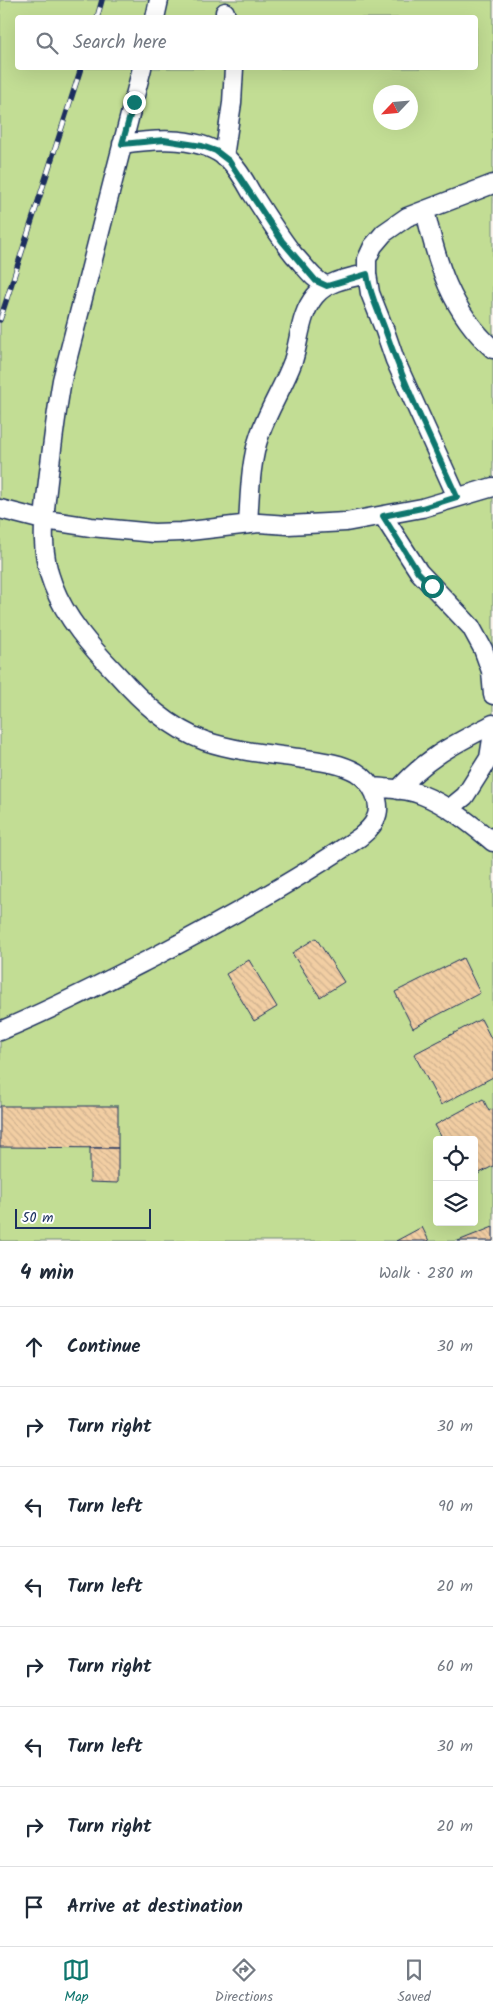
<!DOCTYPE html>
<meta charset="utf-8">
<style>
:root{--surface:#fff;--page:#f6f6f7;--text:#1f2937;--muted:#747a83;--line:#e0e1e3;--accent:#0f766e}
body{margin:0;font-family:Kalam,sans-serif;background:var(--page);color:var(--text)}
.controls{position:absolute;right:15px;bottom:15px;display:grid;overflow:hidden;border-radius:5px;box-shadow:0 5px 20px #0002}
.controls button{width:45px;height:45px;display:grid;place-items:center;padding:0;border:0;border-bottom:1px solid var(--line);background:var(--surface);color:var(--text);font:25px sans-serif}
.compass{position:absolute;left:373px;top:85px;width:45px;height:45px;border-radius:50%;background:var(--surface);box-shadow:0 5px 20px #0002;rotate:244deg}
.scale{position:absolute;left:15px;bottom:12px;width:136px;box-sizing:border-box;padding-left:5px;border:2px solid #1b2f5e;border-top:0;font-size:14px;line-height:18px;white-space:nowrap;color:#1b2f5e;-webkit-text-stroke:4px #fff;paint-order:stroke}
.stop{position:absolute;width:15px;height:15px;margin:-11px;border:4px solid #0f766e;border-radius:50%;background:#fff}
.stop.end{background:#0f766e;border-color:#fff;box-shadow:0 1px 5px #0008}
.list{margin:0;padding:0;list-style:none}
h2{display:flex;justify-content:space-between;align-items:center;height:65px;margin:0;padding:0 20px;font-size:21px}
h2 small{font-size:16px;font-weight:400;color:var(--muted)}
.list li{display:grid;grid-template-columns:32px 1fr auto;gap:15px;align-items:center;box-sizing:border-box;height:80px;padding:0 20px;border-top:1px solid var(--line)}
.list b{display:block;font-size:19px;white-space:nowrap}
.list em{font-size:16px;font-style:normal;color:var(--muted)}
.icon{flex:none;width:28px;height:28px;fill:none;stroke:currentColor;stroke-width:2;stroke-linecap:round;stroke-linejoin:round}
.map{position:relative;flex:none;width:493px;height:1241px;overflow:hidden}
.search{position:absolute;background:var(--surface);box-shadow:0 5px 20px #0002;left:15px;right:15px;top:15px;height:55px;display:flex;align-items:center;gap:12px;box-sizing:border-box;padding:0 18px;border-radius:5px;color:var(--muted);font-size:19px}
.sheet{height:705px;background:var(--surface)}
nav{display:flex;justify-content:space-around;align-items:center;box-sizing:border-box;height:70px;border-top:1px solid var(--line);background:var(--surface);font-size:14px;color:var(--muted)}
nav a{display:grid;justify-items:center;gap:2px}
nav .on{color:var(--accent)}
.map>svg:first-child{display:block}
.grass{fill:#c2dd94;stroke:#6e8679;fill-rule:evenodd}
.building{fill:url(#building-back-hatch);stroke:#1b2f5e}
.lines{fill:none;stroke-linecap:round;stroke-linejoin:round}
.street-casing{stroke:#1b2f5e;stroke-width:21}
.street{stroke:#fff;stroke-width:18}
.rail-casing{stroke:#1b2f5e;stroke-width:5.5}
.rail{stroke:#fff;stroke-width:4;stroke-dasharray:11;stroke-linecap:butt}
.route{stroke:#0f766e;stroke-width:6}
</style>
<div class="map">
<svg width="493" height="1241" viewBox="0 0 493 1241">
<defs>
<pattern id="building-back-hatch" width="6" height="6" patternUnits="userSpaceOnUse" patternTransform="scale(1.25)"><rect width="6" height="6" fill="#f2cea3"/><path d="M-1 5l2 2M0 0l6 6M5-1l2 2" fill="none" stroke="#cfb18f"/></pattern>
</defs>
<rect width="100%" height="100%" fill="#fcf5ed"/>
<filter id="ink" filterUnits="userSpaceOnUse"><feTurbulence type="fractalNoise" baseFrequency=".02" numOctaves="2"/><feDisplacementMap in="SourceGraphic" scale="10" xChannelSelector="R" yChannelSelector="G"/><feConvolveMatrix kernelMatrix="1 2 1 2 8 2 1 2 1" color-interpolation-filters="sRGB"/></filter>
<g filter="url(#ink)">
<path class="grass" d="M0 0H493V1241H0ZM18 18H476V68H18ZM380 92H410V122H380ZM437 1140H474V1222H437Z"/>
<path class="building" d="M316 938 344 982 320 997 292 953Z
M463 958 480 993 413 1028 395 992Z
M249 960 277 1007 254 1021 226 974Z
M481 1019 493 1042V1077L441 1105 414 1054Z
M483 1099 489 1111 493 1109V1166L474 1176V1140H443L435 1125Z
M0 1106H118V1148L0 1147Z
M90 1148H118V1183L90 1182Z
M422 1227 429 1241H396Z
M493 1227V1241H458Z"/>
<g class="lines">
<defs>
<path id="street" d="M225 12 226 18
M155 18 159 0
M122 144C156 139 201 135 229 160 238 169 245 181 251 192 265 213 278 235 294 255 305 266 312 279 327 286
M224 157 232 103 234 68
M425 210C437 264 451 311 493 349
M457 497 395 360 385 331 370 293 367 274V259L373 246 384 233 407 217 493 184
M0 509 39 519 91 527 154 533 181 532 259 523 288 525 346 522 422 508 493 487
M383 516 419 572 471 627 483 649 491 671 493 695
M248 524C250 494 250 462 260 434 269 408 284 386 293 361 300 339 300 314 315 296 327 281 349 278 367 274
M372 787C389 789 407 788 422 795 448 805 472 825 493 842
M398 790C428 756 455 744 493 724
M449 809 465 796 489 758 493 733
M0 1031C53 1009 103 983 154 957 225 920 294 882 360 837 366 832 372 827 375 820 384 803 371 781 356 772 338 762 318 761 298 758 268 754 235 751 205 741 169 728 141 701 116 673 91 647 66 619 53 585 39 550 44 517 48 481 52 447 56 414 62 380L142 68"/>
</defs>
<use href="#street" class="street-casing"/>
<use href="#street" class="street"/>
<defs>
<path id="rail" d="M97 18 102 0
M0 320 81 68"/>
</defs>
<use href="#rail" class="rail-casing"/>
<use href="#rail" class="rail"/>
</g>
</g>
<g class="lines" filter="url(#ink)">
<path class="route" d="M134 102 122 144 164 140 202 146 216 151 229 161 282 241 316 281 327 286 367 274C370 296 379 312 386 332 406 389 432 442 457 497L422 508 383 516 418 572 432 586"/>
</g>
</svg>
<div class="controls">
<button><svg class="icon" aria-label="locate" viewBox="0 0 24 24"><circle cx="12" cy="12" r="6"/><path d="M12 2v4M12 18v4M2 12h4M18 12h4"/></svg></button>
<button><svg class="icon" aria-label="layers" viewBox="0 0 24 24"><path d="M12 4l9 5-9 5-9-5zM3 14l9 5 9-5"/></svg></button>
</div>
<svg class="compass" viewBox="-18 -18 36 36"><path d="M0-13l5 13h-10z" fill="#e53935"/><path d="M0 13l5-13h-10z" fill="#747a83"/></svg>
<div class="scale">50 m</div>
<div class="stop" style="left:432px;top:586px"></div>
<div class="stop end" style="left:134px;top:102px"></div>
<div class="search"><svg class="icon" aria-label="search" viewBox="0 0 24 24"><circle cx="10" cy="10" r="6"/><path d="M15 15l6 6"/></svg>Search here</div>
</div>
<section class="sheet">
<h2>4 min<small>Walk · 280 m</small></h2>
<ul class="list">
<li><svg class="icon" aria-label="ahead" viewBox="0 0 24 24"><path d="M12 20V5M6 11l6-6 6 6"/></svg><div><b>Continue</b></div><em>30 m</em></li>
<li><svg class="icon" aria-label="right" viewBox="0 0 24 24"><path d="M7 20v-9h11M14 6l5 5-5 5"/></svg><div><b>Turn right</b></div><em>30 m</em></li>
<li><svg class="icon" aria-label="left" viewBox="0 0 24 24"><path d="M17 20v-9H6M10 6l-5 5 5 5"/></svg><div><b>Turn left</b></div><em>90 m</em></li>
<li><svg class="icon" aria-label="left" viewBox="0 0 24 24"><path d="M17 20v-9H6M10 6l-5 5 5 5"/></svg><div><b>Turn left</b></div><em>20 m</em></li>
<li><svg class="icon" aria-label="right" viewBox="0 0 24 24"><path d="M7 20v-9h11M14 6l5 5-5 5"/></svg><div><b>Turn right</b></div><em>60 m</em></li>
<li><svg class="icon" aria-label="left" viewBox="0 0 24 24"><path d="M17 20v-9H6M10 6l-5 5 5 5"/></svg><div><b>Turn left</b></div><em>30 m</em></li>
<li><svg class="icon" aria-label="right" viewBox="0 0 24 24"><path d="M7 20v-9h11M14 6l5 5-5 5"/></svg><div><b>Turn right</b></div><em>20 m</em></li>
<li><svg class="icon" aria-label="arrive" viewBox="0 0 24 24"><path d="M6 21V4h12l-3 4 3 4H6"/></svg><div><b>Arrive at destination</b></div></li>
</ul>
</section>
<nav>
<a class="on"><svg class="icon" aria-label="map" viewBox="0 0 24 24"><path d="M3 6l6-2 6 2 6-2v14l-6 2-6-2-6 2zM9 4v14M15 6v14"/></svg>Map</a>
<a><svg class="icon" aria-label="directions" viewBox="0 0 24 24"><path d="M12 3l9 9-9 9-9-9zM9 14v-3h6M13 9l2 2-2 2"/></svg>Directions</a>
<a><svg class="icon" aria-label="saved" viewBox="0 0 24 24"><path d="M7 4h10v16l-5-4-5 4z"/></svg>Saved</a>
</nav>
